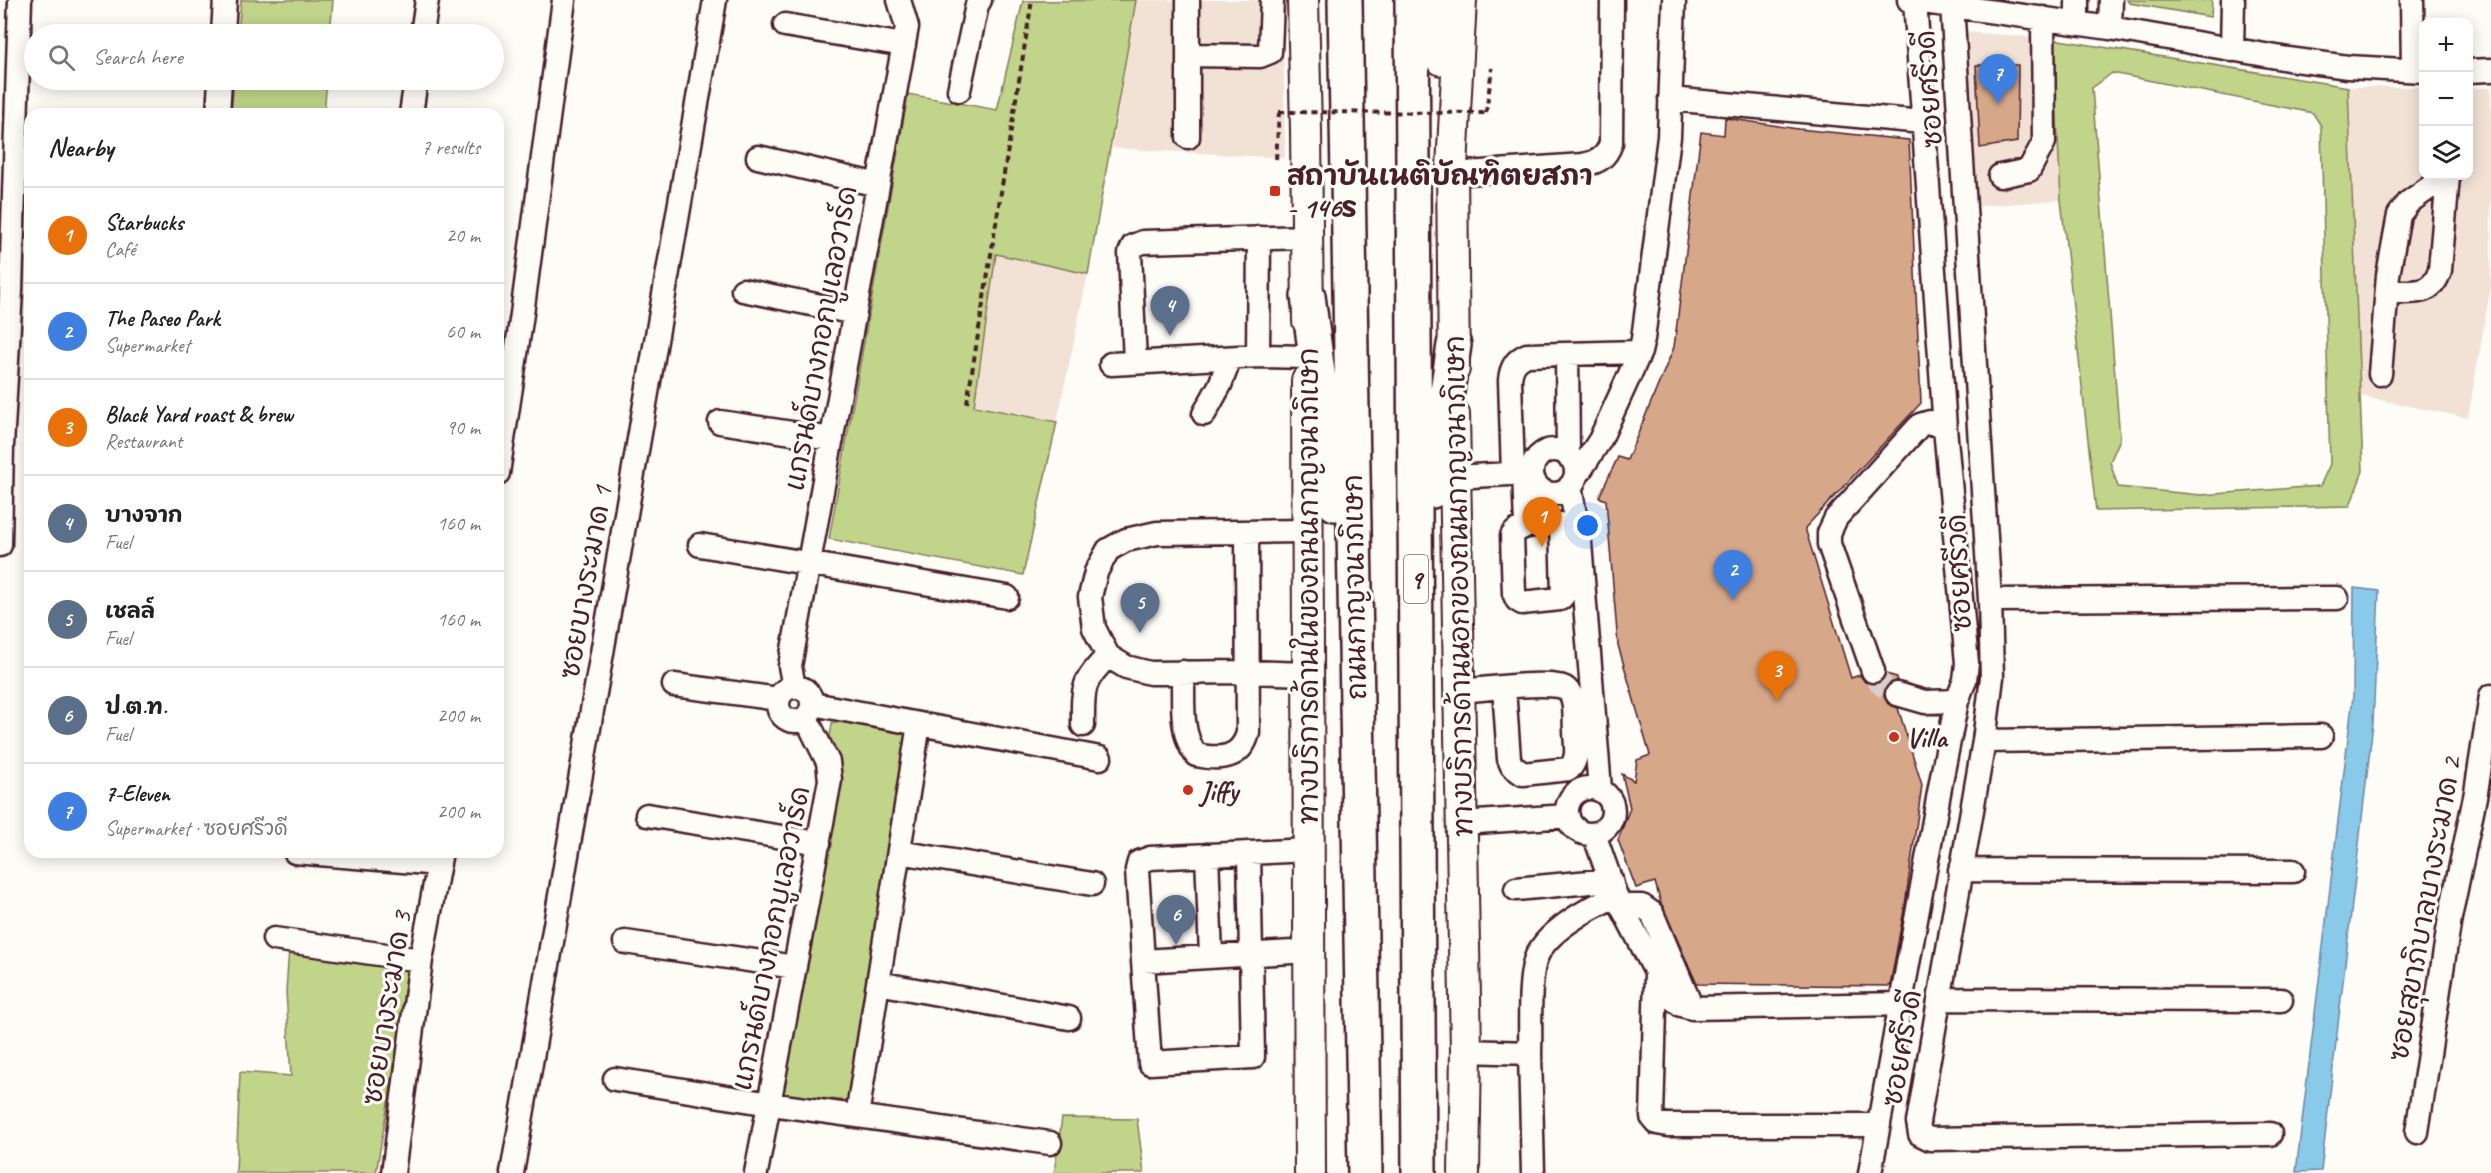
<!DOCTYPE html>
<meta charset="utf-8">
<style>
:root{--surface:#fff;--page:#f6f6f6;--text:#222;--muted:#767676;--line:#e0e0e0;--accent:#c8321e}
body{margin:0;font-family:Caveat,"Playpen Sans Thai",sans-serif;background:var(--page);color:var(--text)}
.controls{position:absolute;right:18px;top:18px;display:grid;overflow:hidden;border-radius:12px;box-shadow:0 3px 15px #0003}
.controls button{width:54px;height:54px;display:grid;place-items:center;padding:0;border:0;border-bottom:2px solid var(--line);background:var(--surface);color:var(--text);font:30px sans-serif}
.you{position:absolute;left:1588px;top:526px;width:21px;height:21px;margin:-15px;border:4px solid #fff;border-radius:50%;background:#1a73e8;box-shadow:0 0 0 9px #1a73e833}
.badge{display:grid;place-items:center;width:39px;height:39px;border-radius:50%;background:var(--accent);color:#fff;font-size:20px;font-weight:700}
.pin{position:absolute;translate:-50% -50px;filter:drop-shadow(0 2px 3px #0008)}
.pin::after{content:'';position:absolute;top:32px;width:21px;height:18px;background:inherit;clip-path:polygon(0 0,100% 0,50% 100%)}
.list{margin:0;padding:0;list-style:none}
h2{display:flex;justify-content:space-between;align-items:center;height:78px;margin:0;padding:0 24px;font-size:26px}
h2 small{font-size:20px;font-weight:400;color:var(--muted)}
.list li{display:grid;grid-template-columns:39px 1fr auto;gap:18px;align-items:center;box-sizing:border-box;height:96px;padding:0 24px;border-top:2px solid var(--line)}
.list b{display:block;font-size:22px;white-space:nowrap}
.list p{margin:0;font-size:20px;white-space:nowrap;color:var(--muted)}
.list em{font-size:20px;font-style:normal;color:var(--muted)}
.icon{flex:none;width:33px;height:33px;fill:none;stroke:currentColor;stroke-width:2;stroke-linecap:round;stroke-linejoin:round}
.map{position:relative;flex:none;width:2491px;height:1173px;overflow:hidden}
.search{position:absolute;background:var(--surface);box-shadow:0 3px 15px #0003;left:24px;top:24px;width:480px;height:66px;display:flex;align-items:center;gap:15px;box-sizing:border-box;padding:0 21px;border-radius:33px;color:var(--muted);font-size:22px}
.panel{position:absolute;background:var(--surface);box-shadow:0 3px 15px #0003;left:24px;top:108px;width:480px;height:750px;border-radius:18px}
.map>svg:first-child{display:block}
.built{fill:#f2e2d6}
.green{fill:#c0d48a;stroke:#857a5a;stroke-width:1.5;fill-rule:evenodd}
.water{fill:#89c9e9;stroke:#70859d;stroke-width:1.5}
.building{fill:#d7a789;stroke:#4a1f2b;stroke-width:1.5}
.lines{fill:none;stroke-linecap:round;stroke-linejoin:round}
.minor-tunnel{stroke:#d9d0ce;stroke-width:22;stroke-dasharray:22 11;stroke-linecap:butt}
.minor-casing{stroke:#4a1f2b;stroke-width:27}
.major-casing{stroke:#4a1f2b;stroke-width:34}
.highway-casing{stroke:#4a1f2b;stroke-width:38}
.path{stroke:#4a1f2b;stroke-width:4;stroke-dasharray:6 4.5;stroke-linecap:butt}
.minor{stroke:#fdfcf7;stroke-width:22}
.major{stroke:#fdfcf7;stroke-width:30}
.highway{stroke:#fdfcf7;stroke-width:33}
.path-bridge{stroke:#4a1f2b;stroke-width:4;stroke-dasharray:6 4.5;stroke-linecap:butt}
.poi-dot{fill:#c8321e;stroke:#fdfcf7;stroke-width:2}
.labels{text-anchor:middle;stroke-width:6;stroke-linejoin:round;paint-order:stroke}
.shield{fill:#fdfcf7;stroke:#806168;stroke-width:1.5}
.shield-label{font-size:27px;font-weight:bold;fill:#4a1f2b}
.street-label{font-size:28px;fill:#4a1f2b;stroke:#fdfcf7}
.poi-label{font-size:28px;font-weight:bold;fill:#4a1f2b;stroke:#fdfcf7;text-anchor:start}
</style>
<div class="map">
<svg width="2491" height="1173" viewBox="0 0 2491 1173">
<rect width="100%" height="100%" fill="#fdfcf7"/>
<filter id="ink" filterUnits="userSpaceOnUse"><feTurbulence type="fractalNoise" baseFrequency=".0167" numOctaves="2"/><feDisplacementMap in="SourceGraphic" scale="12" xChannelSelector="R" yChannelSelector="G"/><feConvolveMatrix kernelMatrix="1 2 1 2 8 2 1 2 1" color-interpolation-filters="sRGB"/></filter>
<g filter="url(#ink)">
<path class="built" d="M1136 0H1283L1285 158 1112 148Z
M1968 32 2053 39 2061 200 1978 206Z
M2348 87H2423L2424 176H2468L2469 88H2491V286L2468 418 2360 396Z
M996 254 1088 274 1057 422 974 406Z"/>
<path class="green" d="M241 0H333L330 34H238Z
M1136 0 1088 274 996 254 974 406 1057 422 1023 575 829 539 908 94 997 110 1023 1Z
M2127 0H2212L2211 17 2129 3Z
M2053 39 2348 87 2363 471 2350 506 2096 511 2061 200ZM2112 73 2313 113 2321 126 2330 464 2320 486 2201 495 2118 487 2110 462 2120 439 2092 88Z
M234 80H327L324 114H231Z
M845 717 907 730 850 1101 779 1094 832 723Z
M289 949 411 969 376 1173H236L240 1072 291 1076 286 991Z
M1062 1118 1137 1119 1144 1173H1054Z"/>
<path class="water" d="M2354 588 2379 591 2373 723 2321 1171 2296 1172 2353 696Z"/>
<path class="building" d="M1976 65H2018L2017 142 1980 148Z
M1725 118 1798 129 1909 140 1921 403 1805 528 1851 678 1860 675 1865 682 1871 684 1883 680 1886 674 1897 677V681L1887 685 1884 697 1888 704 1898 708 1922 785 1905 905 1890 986 1697 984 1661 904 1655 882 1636 888 1618 840 1630 808 1622 774 1634 781 1637 760 1650 755 1618 645 1606 500 1599 497 1618 457 1627 460 1674 347 1701 132 1724 135Z"/>
<g class="lines">
<path class="minor-tunnel" d="M1873 671C1878 684 1884 688 1897 694"/>
<defs>
<path id="minor" d="M1188 0V137
M1909 0 2110 28 2288 59 2348 67 2424 71
M2412 0 2413 70
M1952 4 1990 600 1992 677 1984 741 1918 1122 1920 1134 1930 1139 2270 1134
M2077 23V0
M785 25 904 45
M2110 28 2111 0
M223 34 225 0
M422 34 427 0
M2232 50 2233 0
M1188 55 1260 56 1270 52 1272 0
M2468 71 2491 70
M959 90 977 5 980 0
M1670 99 1923 122
M218 114 220 80
M411 114 416 80
M758 157 878 185
M1452 174 1583 165C1598 162 1606 158 1611 143L1612 0
M2000 176 2029 170 2044 142 2043 18
M743 290 855 313
M2387 292C2410 291 2432 298 2440 270L2448 176
M1567 354 1568 456
M1258 356 1259 238
M1135 362 1130 253 1133 246 1143 242 1308 237
M1111 364 1258 356 1307 357
M2380 374 2388 275 2399 215 2409 202 2446 176
M1204 414 1220 385 1230 358
M720 422 832 439
M1532 472a22 22 0 1 1 44 0a22 22 0 1 1-44 0Z
M498 473 522 314 564 0
M1524 473 1526 526
M1513 474 1510 380C1511 368 1515 360 1527 355L1640 352
M1454 477 1528 473
M1574 480 1600 440 1640 352 1643 339 1669 137 1674 0
M1570 486 1580 543 1600 789
M1561 524 1563 596 1560 599 1522 603 1517 600 1514 593 1512 536C1521 521 1546 525 1561 524Z
M0 545 2 446 11 291 20 0
M700 545 1007 597
M1990 600 2337 598
M1873 671 1829 544V533L1836 518 1920 425 1930 422 1945 428
M1183 672C1184 700 1179 732 1196 755 1220 760 1241 759 1248 733L1247 533
M1307 674 1247 672 1150 673 1126 667 1108 656 1094 628 1090 597 1096 572 1108 550 1126 540 1157 533 1309 531
M674 685 779 699
M778 704a17 17 0 1 1 34 0a17 17 0 1 1-34 0Z
M794 687 790 666 907 27 899 0
M1460 691C1487 689 1534 682 1558 686 1563 686 1567 689 1570 693 1576 702 1574 719 1575 730 1575 743 1580 759 1569 769L1523 774 1512 766 1509 759 1504 688
M1897 694 1925 702 1957 701
M813 704 1100 758
M1083 725C1083 689 1081 682 1108 656
M1984 741 2321 736
M1567 811a23 23 0 1 1 46 0a23 23 0 1 1-46 0Z
M647 815 819 843
M1462 823 1568 816
M1594 834 1616 896 1668 995 1681 1005 1692 1008 1901 1004
M1308 850 1150 858 1139 862 1137 870 1143 961 1309 951
M295 852 439 864
M899 852 1092 884
M1207 855 1211 956
M1960 870 2293 871
M1516 889 1611 880
M1622 906H1642L1652 913 1692 1008
M274 939 421 960
M625 942 795 967
M1143 961 1150 1063 1253 1057 1249 853
M1656 974 1652 1117 1657 1123 1668 1125H1879
M878 983 1069 1018
M1941 999 2281 1000
M1466 1051 1530 1053 1533 1173
M1530 1053C1531 1027 1528 985 1535 961 1543 932 1591 907 1616 896
M615 1079 770 1104 1050 1143
M857 1116 919 724
M2417 1132 2450 918 2476 792 2491 696
M393 1173 421 960 441 852
M512 1173 715 0
M756 1173 830 780 828 762 806 718
M1870 1173 1943 771 1957 701 1965 680 1967 663 1945 428 1915 1"/>
<path id="major" d="M1303 0 1306 130 1308 321
M1437 0 1442 60
M1454 369 1452 167 1461 0
M1307 381 1310 1173
M1454 414 1466 1051 1464 1173"/>
<path id="highway" d="M1345 0 1365 1173
M1412 0 1419 1173
M1308 296 1335 504
M1432 491 1454 345"/>
</defs>
<use href="#minor" class="minor-casing"/>
<use href="#major" class="major-casing"/>
<use href="#highway" class="highway-casing"/>
<path class="path" d="M1486 113 1492 68
M1276 159 1279 113
M967 403 1032 0"/>
<use href="#minor" class="minor"/>
<use href="#major" class="major"/>
<use href="#highway" class="highway"/>
<path class="path-bridge" d="M1279 112 1486 113"/>
</g>
</g>
<g class="poi-dot">
<rect x="1269" y="185" width="12" height="12" rx="3"/>
<circle cx="1894" cy="737" r="6"/>
<circle cx="1188" cy="790" r="6"/>
</g>
<g class="labels">
<rect class="shield" x="1404" y="555" width="24" height="48" rx="4.5"/>
<g class="shield-label">
<text x="1416" y="588">9</text>
</g>
<g class="street-label">
<text transform="translate(1928 89) rotate(-94)" y="10">ซอยศรีวดี</text>
<text transform="translate(820 338) rotate(-80)" y="10">แกรนด์บางกอกบูเลอวาร์ด</text>
<text transform="translate(1958 573) rotate(-93)" y="10">ซอยศรีวดี</text>
<text transform="translate(585 582) rotate(-80)" y="10">ซอยบางระมาด 1</text>
<text transform="translate(1308 586) rotate(-90)" y="10">ทางบริการด้านในของถนนกาญจนาภิเษก</text>
<text transform="translate(1458 586) rotate(-91)" y="10">ทางบริการด้านนอกของถนนกาญจนาภิเษก</text>
<text transform="translate(1354 587) rotate(-91)" y="10">ถนนกาญจนาภิเษก</text>
<text transform="translate(2424 909) rotate(-80)" y="10">ซอยสุขาภิบาลบางระมาด 2</text>
<text transform="translate(770 938) rotate(-79)" y="10">แกรนด์บางกอกบูเลอวาร์ด</text>
<text transform="translate(386 1008) rotate(-81)" y="10">ซอยบางระมาด 3</text>
<text transform="translate(1901 1048) rotate(-80)" y="10">ซอยศรีวดี</text>
</g>
<g class="poi-label">
<text x="1287" y="185">สถาบันเนติบัณฑิตยสภา<tspan x="1287" dy="32">- 146ร</tspan></text>
<text x="1906" y="747">Villa</text>
<text x="1200" y="800">Jiffy</text>
</g>
</g>
</svg>
<div class="controls">
<button>+</button>
<button>−</button>
<button><svg class="icon" aria-label="layers" viewBox="0 0 24 24"><path d="M12 4l9 5-9 5-9-5zM3 14l9 5 9-5"/></svg></button>
</div>
<div class="you"></div>
<div class="pin badge" style="left:1542px;top:547px;background:#e8710a">1</div>
<div class="pin badge" style="left:1733px;top:600px;background:#3f7fe0">2</div>
<div class="pin badge" style="left:1777px;top:701px;background:#e8710a">3</div>
<div class="pin badge" style="left:1170px;top:336px;background:#5c6f8a">4</div>
<div class="pin badge" style="left:1140px;top:633px;background:#5c6f8a">5</div>
<div class="pin badge" style="left:1176px;top:945px;background:#5c6f8a">6</div>
<div class="pin badge" style="left:1998px;top:104px;background:#3f7fe0">7</div>
<div class="search"><svg class="icon" aria-label="search" viewBox="0 0 24 24"><circle cx="10" cy="10" r="6"/><path d="M15 15l6 6"/></svg>Search here</div>
<section class="panel">
<h2>Nearby<small>7 results</small></h2>
<ul class="list">
<li><span class="badge" style="background:#e8710a">1</span><div><b>Starbucks</b><p>Café</p></div><em>20 m</em></li>
<li><span class="badge" style="background:#3f7fe0">2</span><div><b>The Paseo Park</b><p>Supermarket</p></div><em>60 m</em></li>
<li><span class="badge" style="background:#e8710a">3</span><div><b>Black Yard roast &amp; brew</b><p>Restaurant</p></div><em>90 m</em></li>
<li><span class="badge" style="background:#5c6f8a">4</span><div><b>บางจาก</b><p>Fuel</p></div><em>160 m</em></li>
<li><span class="badge" style="background:#5c6f8a">5</span><div><b>เชลล์</b><p>Fuel</p></div><em>160 m</em></li>
<li><span class="badge" style="background:#5c6f8a">6</span><div><b>ป.ต.ท.</b><p>Fuel</p></div><em>200 m</em></li>
<li><span class="badge" style="background:#3f7fe0">7</span><div><b>7-Eleven</b><p>Supermarket · ซอยศรีวดี</p></div><em>200 m</em></li>
</ul>
</section>
</div>
